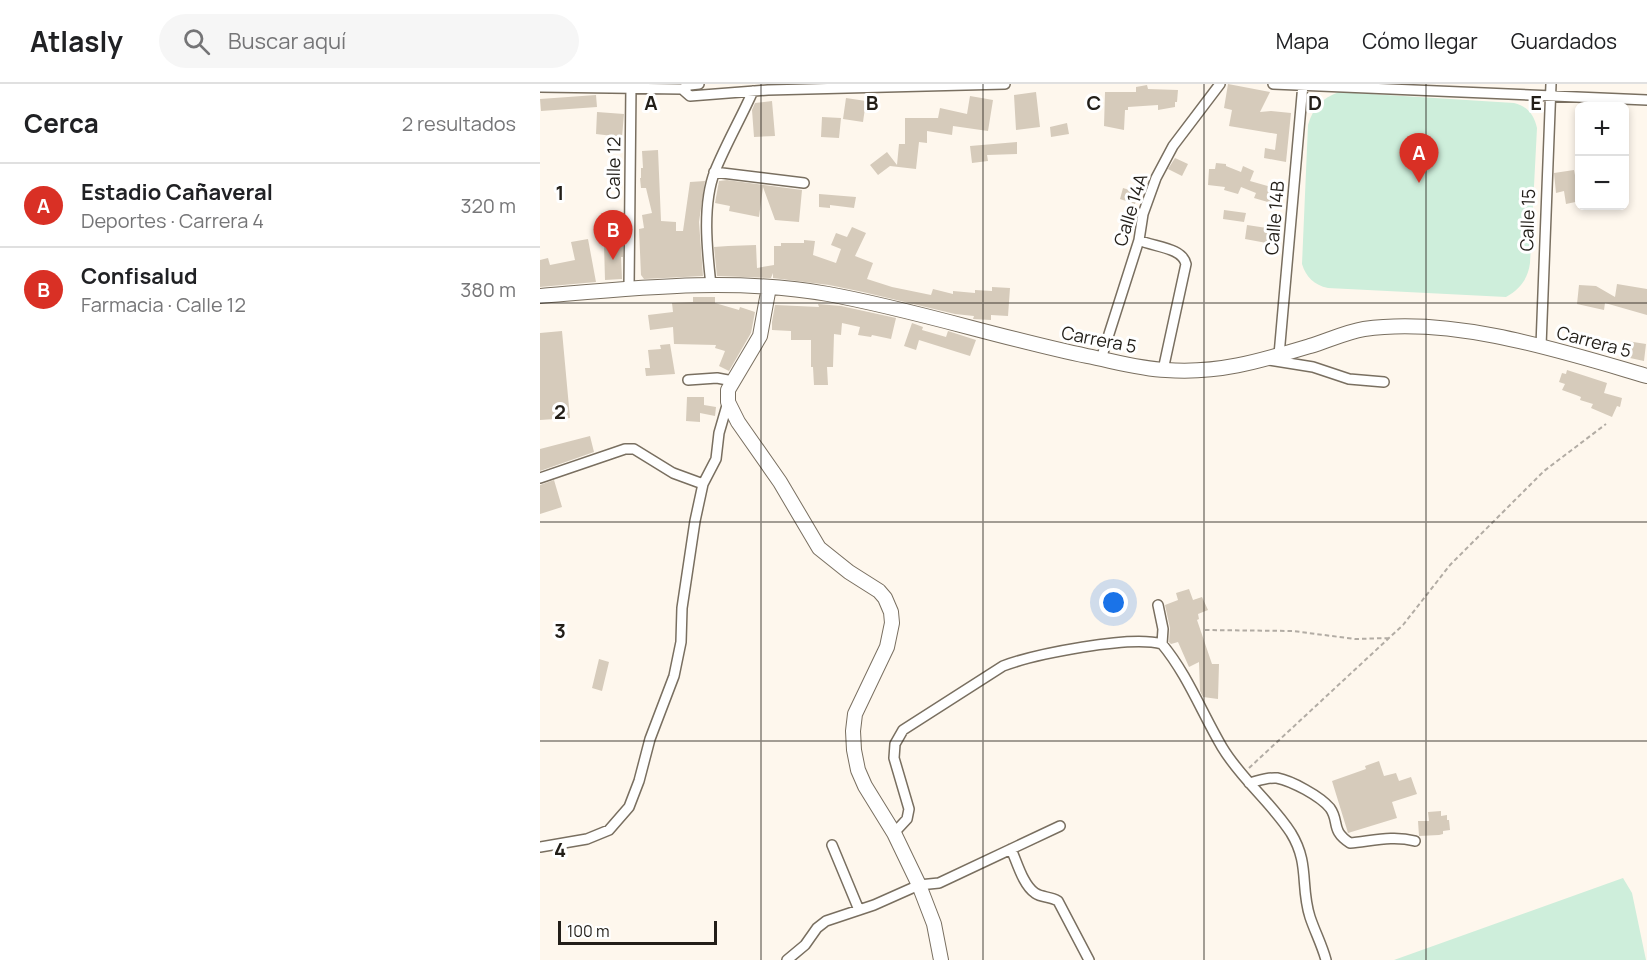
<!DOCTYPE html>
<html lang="es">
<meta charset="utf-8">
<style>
:root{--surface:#fff;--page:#f6f6f6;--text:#202124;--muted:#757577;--line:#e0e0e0;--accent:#d93025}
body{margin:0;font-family:Manrope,sans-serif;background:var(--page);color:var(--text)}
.controls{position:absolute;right:18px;top:18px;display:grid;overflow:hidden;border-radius:9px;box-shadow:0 3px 9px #0003}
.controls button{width:54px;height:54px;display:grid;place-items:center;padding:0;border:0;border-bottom:2px solid var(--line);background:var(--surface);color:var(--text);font:30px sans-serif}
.scale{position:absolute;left:18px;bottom:15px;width:159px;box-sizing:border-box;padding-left:6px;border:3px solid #221e18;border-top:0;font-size:16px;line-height:21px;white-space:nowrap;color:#221e18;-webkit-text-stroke:4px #fff;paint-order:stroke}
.you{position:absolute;left:574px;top:519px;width:21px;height:21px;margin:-15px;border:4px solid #fff;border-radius:50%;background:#1a73e8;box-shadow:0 0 0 9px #1a73e833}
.badge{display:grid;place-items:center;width:39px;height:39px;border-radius:50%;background:var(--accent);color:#fff;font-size:20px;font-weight:700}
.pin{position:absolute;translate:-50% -50px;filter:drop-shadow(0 2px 3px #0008)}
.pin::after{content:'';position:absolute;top:32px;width:21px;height:18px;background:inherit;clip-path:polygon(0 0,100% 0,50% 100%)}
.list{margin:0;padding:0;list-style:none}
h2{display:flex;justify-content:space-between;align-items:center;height:78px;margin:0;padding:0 24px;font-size:26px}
h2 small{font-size:20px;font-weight:400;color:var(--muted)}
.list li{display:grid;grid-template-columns:39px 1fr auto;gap:18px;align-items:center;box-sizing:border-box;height:84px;padding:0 24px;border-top:2px solid var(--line)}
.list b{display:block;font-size:22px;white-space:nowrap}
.list p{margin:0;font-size:20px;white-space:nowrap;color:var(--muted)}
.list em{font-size:20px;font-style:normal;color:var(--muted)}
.icon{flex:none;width:33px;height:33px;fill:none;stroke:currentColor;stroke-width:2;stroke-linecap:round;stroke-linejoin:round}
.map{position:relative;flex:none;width:1107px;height:876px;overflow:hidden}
header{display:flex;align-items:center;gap:36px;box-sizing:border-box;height:84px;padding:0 30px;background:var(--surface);border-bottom:2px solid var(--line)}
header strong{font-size:28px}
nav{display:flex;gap:33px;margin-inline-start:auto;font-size:21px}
.search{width:420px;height:54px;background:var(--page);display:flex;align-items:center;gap:15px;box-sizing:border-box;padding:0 21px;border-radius:33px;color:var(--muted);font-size:22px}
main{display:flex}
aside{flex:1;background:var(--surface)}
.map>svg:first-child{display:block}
.grass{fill:#ceeedb}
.building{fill:#d6cbbb}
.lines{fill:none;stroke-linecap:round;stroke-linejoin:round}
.street-casing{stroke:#796f60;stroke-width:12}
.secondary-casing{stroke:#796f60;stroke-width:16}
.path{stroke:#b2aca4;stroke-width:2;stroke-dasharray:4.5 3;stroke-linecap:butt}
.street{stroke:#fff;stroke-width:9}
.secondary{stroke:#fff;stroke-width:14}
.grid{fill:none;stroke:#221e18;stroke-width:1.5;stroke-opacity:0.55}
.labels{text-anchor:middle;stroke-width:6;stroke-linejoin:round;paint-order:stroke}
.street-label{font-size:18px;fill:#221e18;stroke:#fff}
.grid-label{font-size:20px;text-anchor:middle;font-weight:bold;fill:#221e18;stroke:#fff;stroke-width:6;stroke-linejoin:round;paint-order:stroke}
</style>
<header>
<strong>Atlasly</strong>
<div class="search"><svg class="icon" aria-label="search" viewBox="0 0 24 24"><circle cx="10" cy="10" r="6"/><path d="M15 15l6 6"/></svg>Buscar aquí</div>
<nav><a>Mapa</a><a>Cómo llegar</a><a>Guardados</a></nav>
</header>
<main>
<aside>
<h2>Cerca<small>2 resultados</small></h2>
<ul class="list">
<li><span class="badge">A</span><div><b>Estadio Cañaveral</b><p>Deportes · Carrera 4</p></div><em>320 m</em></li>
<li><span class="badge">B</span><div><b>Confisalud</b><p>Farmacia · Calle 12</p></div><em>380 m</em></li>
</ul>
</aside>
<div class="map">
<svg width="1107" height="876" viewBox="0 0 1107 876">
<rect width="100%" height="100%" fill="#fef7ed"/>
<path class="grass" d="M799 8 974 19C987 22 994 30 997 44L990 179C988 195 980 205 966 213L788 204C774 201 766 193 762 180L768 41C773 24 782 14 799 8Z
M1083 794 1092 809 1106 876H854Z"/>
<path class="building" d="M688 0 730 8 720 28 731 27 751 29 746 78 724 74 725 64 735 66 737 50 689 42 692 26 684 24Z
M607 1 608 5 638 6 637 18H635V23L618 26V21L588 23V26H585L584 46 564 42 565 8H596V3Z
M496 8 500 43 476 46 474 11Z
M56 11 57 23 1 27 0 15Z
M430 12 453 16 448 47 413 42 412 51 387 47V59L379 58 376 85 350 82 338 91 330 81 347 68 357 81 359 60H365V34H398L400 24 427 30Z
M306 14 326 17 323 38 303 35Z
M232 17 235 52 214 53 212 26 215 19Z
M57 28 84 30 82 53 56 50Z
M282 33 301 34 299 54 281 53Z
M527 39 529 50 511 53 510 43Z
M477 58V70L447 71 448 77 432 79 430 62Z
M118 66 121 137 136 138V147H143L150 98 165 97 159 138 163 192 104 195 101 191 99 145 104 144 102 131 112 129 106 104H101L100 94H101V84H103L102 67Z
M635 74 648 80 642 92 628 85Z
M676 79 686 80V82L701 88 703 82 714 87 710 97 742 106 738 121 714 114 716 109 701 103 698 110 684 106 685 103 668 101 669 85H675Z
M1034 86 1040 117 1026 120 1024 107 1016 109 1014 89Z
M187 96 262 106 259 138 235 136 223 103 219 133 189 127 190 122 175 119 179 97Z
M583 104 599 109 595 120 580 115Z
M279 110 316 113 314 124 290 121V124L279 123Z
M684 126 706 129 704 138 683 135Z
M707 141 734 145 732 160 705 155Z
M312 143 326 149 315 172 333 179 327 195 352 203 391 211 393 205 413 210V207L435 209V206L452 207V203L470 204 468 232 451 231V236L433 235 434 232 415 230 323 208 289 201 233 194V189L231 194 177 192 174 163 188 162 216 161 217 184 234 181V162H241V159H264V156L275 157 273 171 296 179 301 165 291 161 296 149 307 153Z
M48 155 56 198 0 203V176L8 174 10 181 35 176 31 158Z
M83 159V173H81L82 195 65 196 64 160Z
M1077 200 1107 205V231L1065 219 1064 226 1037 220 1039 201 1056 202 1075 213Z
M153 213H175V219L199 226 200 223 215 228 211 249 189 287 179 282 185 267 175 264 176 261 134 260 133 243 110 246 108 231 133 228 132 219 153 218Z
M278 220 301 222 356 234 351 255 332 251 331 253 318 251 320 243 302 239 301 251 294 250 293 283H287L288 301H274L273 283H271V256H251V247L232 246V238L235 221 279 223Z
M372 239 383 243 382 246 406 253 408 247 436 256 430 272 379 256 376 266 364 262Z
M22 247 30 334 0 336V249Z
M1087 257 1106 260 1104 277 1090 274V270H1087Z
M130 260 135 290 106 292 105 284H110L108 266 121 265 120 261Z
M1027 286 1067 299 1064 309 1082 314 1080 323 1077 322 1072 333 1051 324 1053 320 1040 316 1041 313 1036 311 1022 306 1025 300 1019 298 1022 289 1026 290Z
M147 313H164V321L176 323 175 332 160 329V338L146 337Z
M50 352 54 368 0 387V365Z
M14 396 22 423 0 430V401Z
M649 505 653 516 662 513 668 526 658 530 659 535 657 536 672 580H679L678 615 663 613 660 607 659 578 649 583 638 558 631 560 629 558 630 544 625 521 638 516 636 509Z
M59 575 69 578 62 607 52 604Z
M839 677 844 692 856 689 859 697 871 693 877 710 852 718 857 734 808 749 792 697 826 685 825 682Z
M901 727V732L907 731V736H909L910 746 903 747V750L899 751 879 752 878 737H889L888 728Z"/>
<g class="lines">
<defs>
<path id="street" d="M733 0 1107 16
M0 3 142 5 150 1 159 0
M142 5 150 12 228 6 465 0
M174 88 264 99
M599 156C613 163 642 163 646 180L623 286
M171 201C167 166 162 120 175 87 186 60 201 34 213 7
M89 204 91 0
M1001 262 1011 0
M739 271 763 0
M561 275 599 156 603 130 616 94 633 62 680 0
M729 276 773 283 809 295 844 298
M148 296 177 294 193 297
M0 394 85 365H94L133 389 163 400
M618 521 623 545 622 560
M709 699C718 697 727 693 737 694 752 697 780 712 790 724 800 738 790 746 810 759 832 757 853 751 875 757
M354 749 367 735 369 725 354 674 355 660 363 646 463 582C495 570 590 551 622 560 647 590 662 629 682 663 701 695 731 718 751 749 770 780 760 802 770 833 775 848 782 861 786 876
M292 761 319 826
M0 763 47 755 69 746 89 723 99 697 110 655 134 592 141 558 142 524 155 437 163 400 176 375 179 349 188 318
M471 765C477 778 483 801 495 809 502 814 510 812 518 817L549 876
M247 876 265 861 277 844 286 837 334 821 379 801 399 799 520 742"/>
<path id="secondary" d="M229 203 220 252 188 306V318L198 338 240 398 279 464 309 488 339 507 345 514 351 528 352 539 347 563 315 630 313 647 314 666 318 686 325 702 354 749 379 801 394 840 401 876
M0 212C95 204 193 193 288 210 376 226 460 254 547 272 573 277 600 285 626 286 678 290 720 277 770 262 787 257 806 248 824 245 914 232 1021 267 1107 292"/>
</defs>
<use href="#street" class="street-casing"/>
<use href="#secondary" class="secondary-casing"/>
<path class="path" d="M665 546 753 547 815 555 850 554
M709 684 863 541 910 481 1004 387 1066 340"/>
<use href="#street" class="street"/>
<use href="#secondary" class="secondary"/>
</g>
<path class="grid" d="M221 0V876M443 0V876M664 0V876M886 0V876M0 219H1107M0 438H1107M0 657H1107"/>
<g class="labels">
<g class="street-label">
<text transform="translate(74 84) rotate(-89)" y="6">Calle 12</text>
<text transform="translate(591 126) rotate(-73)" y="6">Calle 14A</text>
<text transform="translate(735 134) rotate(-85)" y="6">Calle 14B</text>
<text transform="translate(988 136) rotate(-88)" y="6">Calle 15</text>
<text transform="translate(559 256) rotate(11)" y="6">Carrera 5</text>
<text transform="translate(1054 258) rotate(15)" y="6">Carrera 5</text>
</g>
</g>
<g class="grid-label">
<text x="111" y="26">A</text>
<text x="332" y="26">B</text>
<text x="554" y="26">C</text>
<text x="775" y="26">D</text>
<text x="996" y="26">E</text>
<text x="20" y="116">1</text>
<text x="20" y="335">2</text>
<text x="20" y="554">3</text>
<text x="20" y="773">4</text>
</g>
</svg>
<div class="controls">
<button>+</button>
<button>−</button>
</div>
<div class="scale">100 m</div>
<div class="you"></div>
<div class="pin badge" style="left:879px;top:99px">A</div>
<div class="pin badge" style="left:73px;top:176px">B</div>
</div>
</main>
